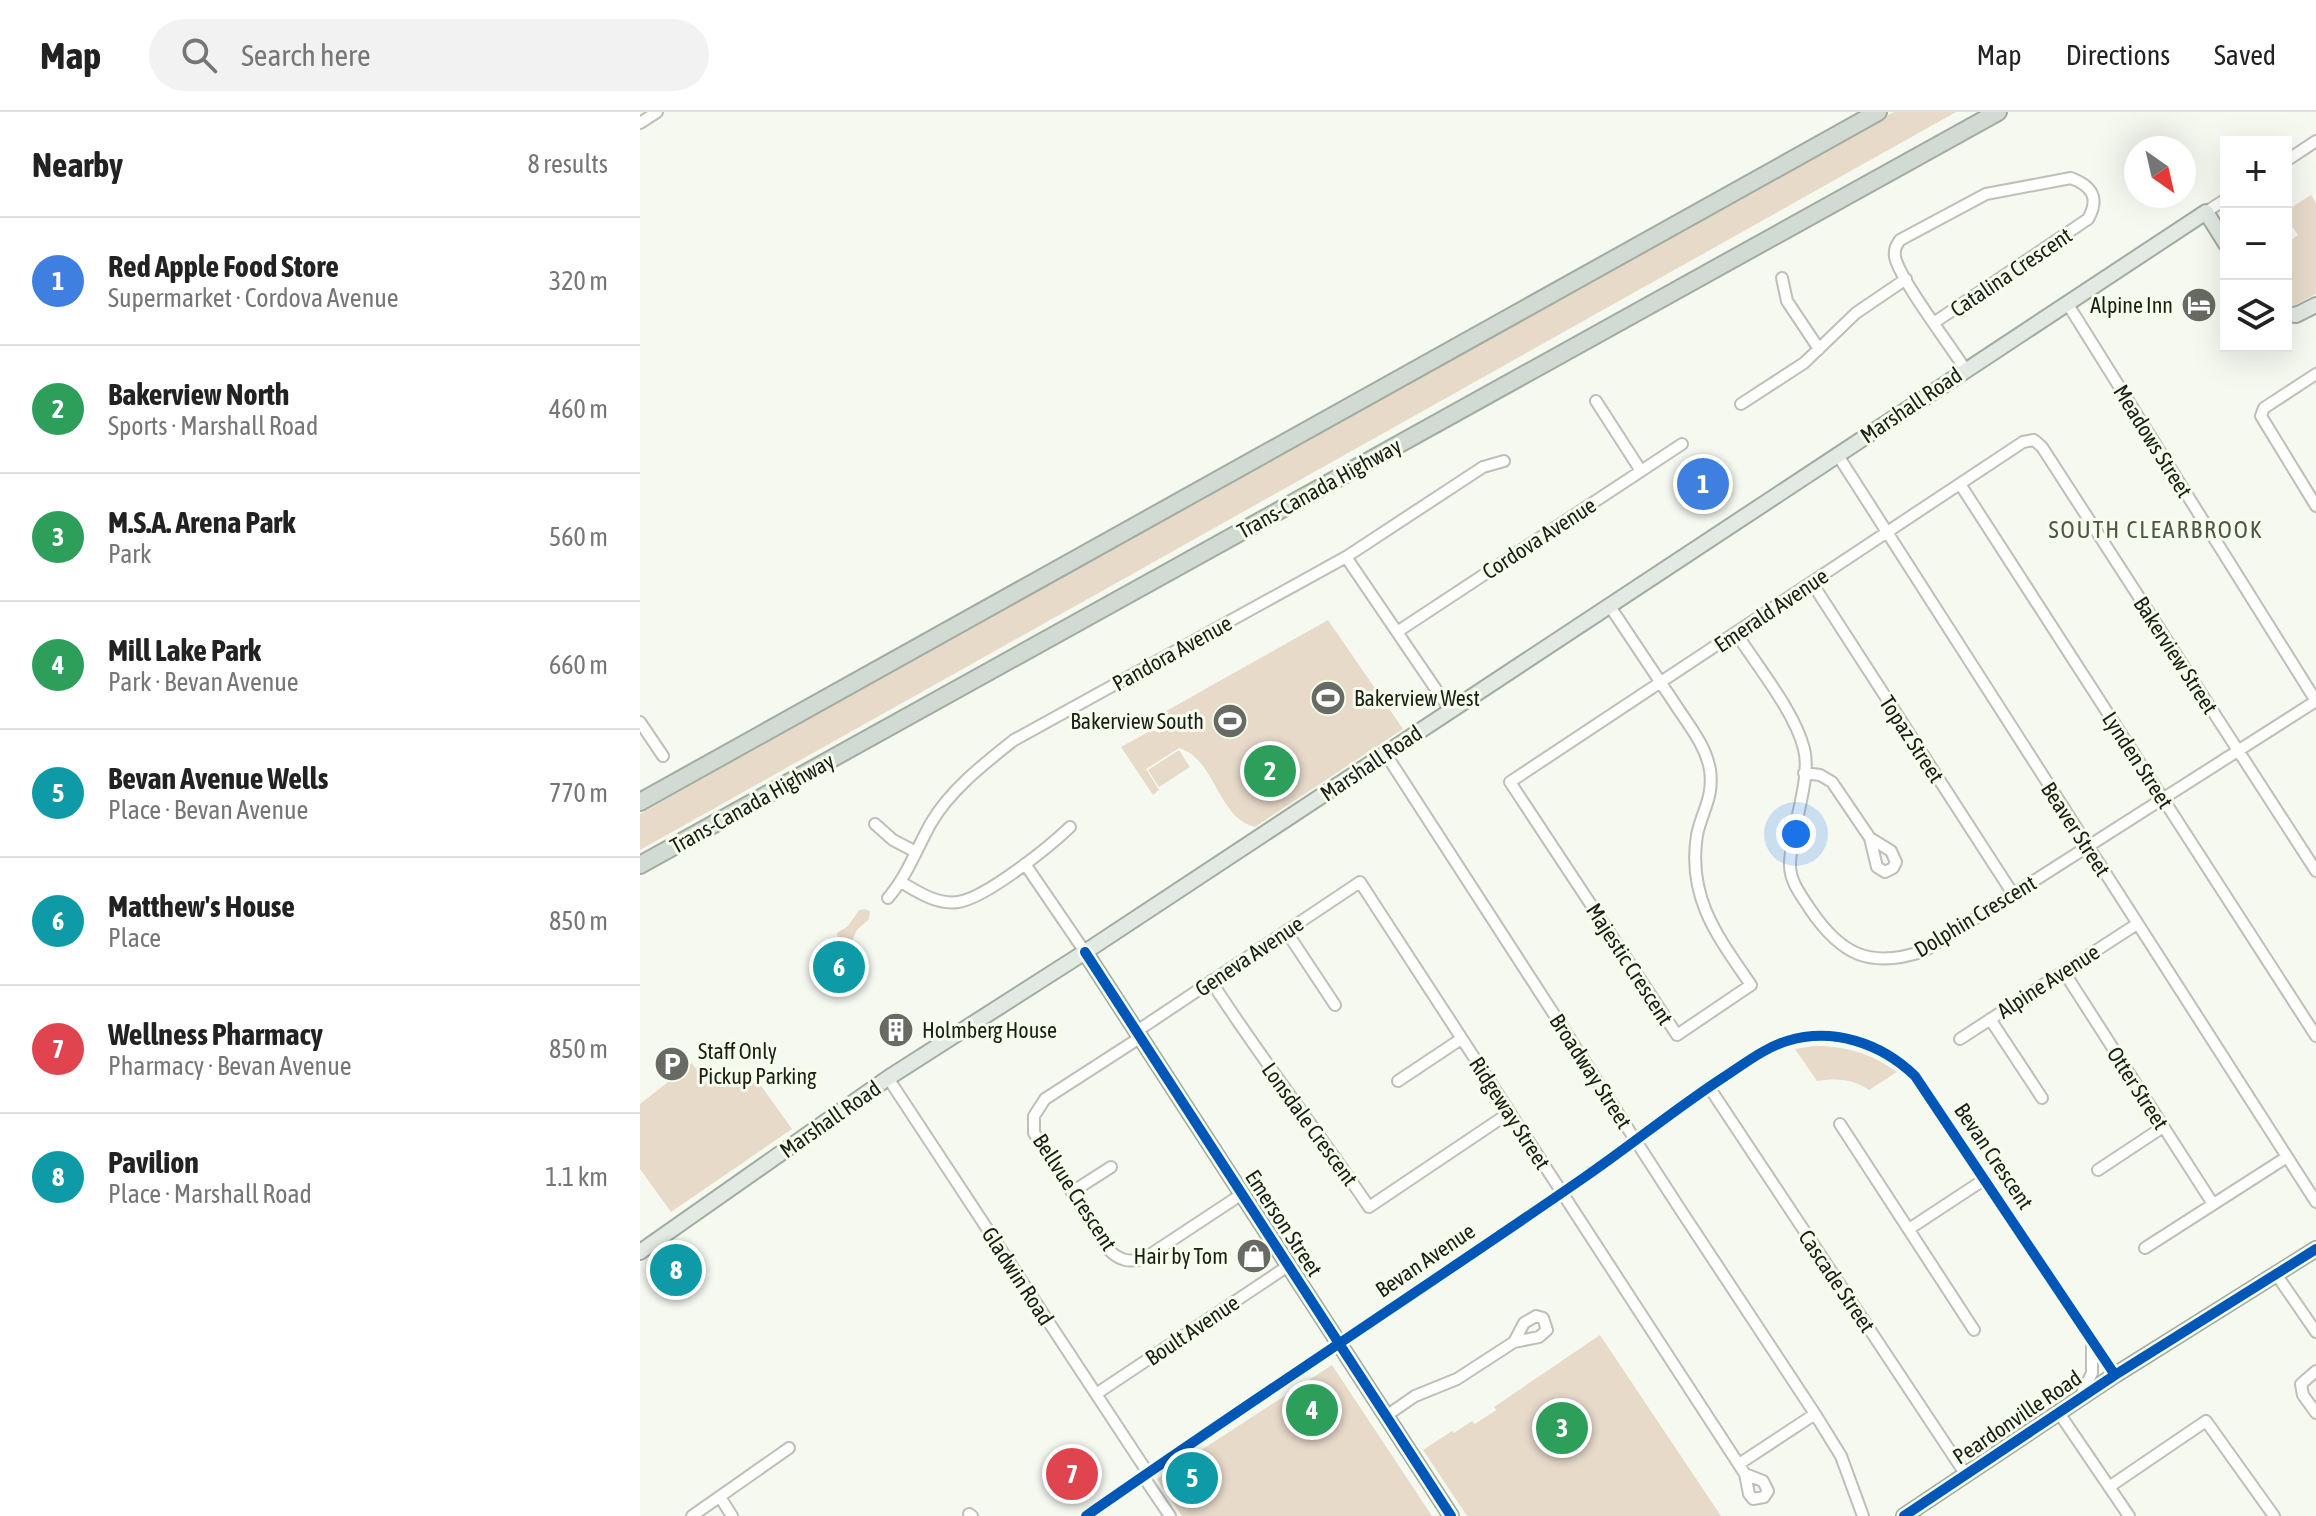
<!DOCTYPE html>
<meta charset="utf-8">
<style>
:root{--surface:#fff;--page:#f2f2f2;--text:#222;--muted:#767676;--line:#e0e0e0;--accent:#0b8043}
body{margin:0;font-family:"Asap Condensed",sans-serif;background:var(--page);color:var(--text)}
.controls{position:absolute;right:24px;top:24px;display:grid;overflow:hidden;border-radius:0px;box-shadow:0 8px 32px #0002}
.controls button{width:72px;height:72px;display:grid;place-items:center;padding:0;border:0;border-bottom:2px solid var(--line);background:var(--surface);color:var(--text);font:40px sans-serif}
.compass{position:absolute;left:1484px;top:24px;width:72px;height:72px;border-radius:50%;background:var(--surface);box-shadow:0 8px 32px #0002;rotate:146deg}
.you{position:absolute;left:1156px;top:722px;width:28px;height:28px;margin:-20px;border:6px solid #fff;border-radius:50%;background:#1a73e8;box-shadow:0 0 0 12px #1a73e833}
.badge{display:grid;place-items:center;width:52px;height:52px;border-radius:50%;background:var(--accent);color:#fff;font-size:26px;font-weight:700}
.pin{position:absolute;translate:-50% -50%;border:4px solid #fff;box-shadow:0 2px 8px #0006}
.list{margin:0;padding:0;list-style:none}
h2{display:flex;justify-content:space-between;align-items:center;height:104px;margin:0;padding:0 32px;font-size:34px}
h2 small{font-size:26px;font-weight:400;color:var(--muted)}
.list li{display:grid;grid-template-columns:52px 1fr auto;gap:24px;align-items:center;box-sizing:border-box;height:128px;padding:0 32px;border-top:2px solid var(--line)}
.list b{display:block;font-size:30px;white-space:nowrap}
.list p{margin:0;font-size:26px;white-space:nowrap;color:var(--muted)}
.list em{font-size:26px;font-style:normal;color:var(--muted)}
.icon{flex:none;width:44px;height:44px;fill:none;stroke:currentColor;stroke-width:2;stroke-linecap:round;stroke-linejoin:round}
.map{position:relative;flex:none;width:1676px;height:1404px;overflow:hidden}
header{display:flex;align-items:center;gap:48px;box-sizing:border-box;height:112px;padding:0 40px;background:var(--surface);border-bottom:2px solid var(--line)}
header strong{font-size:38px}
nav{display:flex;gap:44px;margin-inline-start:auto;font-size:28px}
.search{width:560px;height:72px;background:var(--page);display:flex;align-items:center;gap:20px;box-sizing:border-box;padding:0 28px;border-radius:44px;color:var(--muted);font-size:30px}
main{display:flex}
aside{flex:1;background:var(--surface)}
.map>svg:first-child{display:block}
.green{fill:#e7dac9}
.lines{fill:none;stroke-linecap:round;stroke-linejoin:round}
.minor-casing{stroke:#bdbfb8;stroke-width:14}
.major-casing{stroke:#a1aca0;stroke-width:18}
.highway-casing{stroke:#a1aca0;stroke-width:20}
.minor{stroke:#fefefd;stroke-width:10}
.major{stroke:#e3eae4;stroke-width:14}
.highway{stroke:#d1dbd3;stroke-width:16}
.cycleway-casing{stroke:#f7fdec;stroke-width:15}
.cycleway{stroke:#0057b8;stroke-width:10}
.labels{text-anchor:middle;stroke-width:6;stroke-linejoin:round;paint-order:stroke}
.street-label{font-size:22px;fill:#1c1e18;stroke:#f7fdec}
.poi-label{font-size:22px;fill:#1c1e18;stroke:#f7fdec;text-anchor:end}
.neighbourhood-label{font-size:24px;letter-spacing:2px;fill:#505547;stroke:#f7fdec}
</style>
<header>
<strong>Map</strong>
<div class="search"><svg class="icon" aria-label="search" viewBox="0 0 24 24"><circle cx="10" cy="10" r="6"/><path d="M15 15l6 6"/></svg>Search here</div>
<nav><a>Map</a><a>Directions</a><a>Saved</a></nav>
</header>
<main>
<aside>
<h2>Nearby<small>8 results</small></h2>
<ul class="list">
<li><span class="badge" style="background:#3f7fe0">1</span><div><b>Red Apple Food Store</b><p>Supermarket · Cordova Avenue</p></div><em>320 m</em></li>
<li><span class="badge" style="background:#2e9e5b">2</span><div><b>Bakerview North</b><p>Sports · Marshall Road</p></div><em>460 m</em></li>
<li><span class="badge" style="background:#2e9e5b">3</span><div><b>M.S.A. Arena Park</b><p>Park</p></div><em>560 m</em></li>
<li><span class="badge" style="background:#2e9e5b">4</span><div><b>Mill Lake Park</b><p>Park · Bevan Avenue</p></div><em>660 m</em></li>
<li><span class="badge" style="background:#0f9aa8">5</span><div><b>Bevan Avenue Wells</b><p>Place · Bevan Avenue</p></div><em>770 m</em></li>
<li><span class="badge" style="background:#0f9aa8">6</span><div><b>Matthew's House</b><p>Place</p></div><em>850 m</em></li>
<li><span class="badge" style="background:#e0444e">7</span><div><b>Wellness Pharmacy</b><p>Pharmacy · Bevan Avenue</p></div><em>850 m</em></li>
<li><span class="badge" style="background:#0f9aa8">8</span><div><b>Pavilion</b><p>Place · Marshall Road</p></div><em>1.1 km</em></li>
</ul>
</aside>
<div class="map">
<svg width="1676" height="1404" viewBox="0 0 1676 1404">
<rect width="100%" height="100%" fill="#f6f9f0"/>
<path class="green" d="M1254 0H1316L0 738V702L752 277 1212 21Z
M1671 83 1676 91V182L1655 193 1646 192V132L1658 123 1650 111 1646 113V99Z
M688 508 763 617 615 715C577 706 576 647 539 636L506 657 519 678 513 683 481 635 512 618 520 621 512 607Z
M539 638 550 655 519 675 508 658Z
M225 797 230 799 229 807 217 818 211 831 203 833 198 830 197 821 208 814 219 798Z
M1174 934C1206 934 1230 941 1257 960L1229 978C1212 967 1197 966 1177 969L1155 937Z
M52 951 67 972 77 965 84 975 90 972 94 976 106 969 110 973 117 968 152 1017 31 1100 0 1057V992Z
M960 1223 1081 1404H827L783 1338 812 1319 814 1321 832 1309 835 1312 856 1298 854 1295Z
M692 1253 792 1404H542L517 1367Z"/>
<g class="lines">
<defs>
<path id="minor" d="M0 11 17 0
M1646 49 1676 29
M1566 100 1586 87
M1142 166 1147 189 1179 237
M1427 191 1676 589
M1295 210 1448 107C1460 86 1452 74 1431 66L1346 82 1260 128C1256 134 1254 137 1255 145 1260 168 1310 233 1325 257
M1676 262 1624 296 1621 304 1676 394
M956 289 1001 359
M1101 292 1164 251 1216 201 1266 167
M1197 342 1676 1090
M1320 372 1676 924
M706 445 810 598
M1172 471 1373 782
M969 493C990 525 1012 557 1033 589 1047 611 1066 633 1070 658 1074 685 1062 699 1057 723 1047 786 1078 825 1111 873L1037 923 870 670 1383 330 1394 328 1402 335 1676 759
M757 520 1042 332
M1096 521C1117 554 1155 600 1164 637 1172 668 1150 719 1150 753 1150 770 1161 783 1170 797 1201 843 1230 857 1284 839L1676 589
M0 610 23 644
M745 641 1038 1094 1175 1302 1201 1344 1223 1404
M1164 661 1180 663 1192 670 1230 726 1237 755 1245 760 1253 756 1256 750 1251 739 1230 726
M235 712 253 728 276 740
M385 752 445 840
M261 770C278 780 297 793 318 790 346 786 409 735 430 715
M248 786C267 764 277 736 291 711 310 678 345 651 374 628L706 445 843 355 864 349
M646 819 695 893
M1424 860 1573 1092
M571 869C621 947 678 1019 729 1095L869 1001
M1350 907 1402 986
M497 919 720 770 1105 1362 1109 1382 1113 1387 1124 1385 1128 1379 1123 1369 1105 1362
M501 925 405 987 394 1004V1021L469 1138C480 1149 490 1151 505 1146L602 1082
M1320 927 1497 812
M248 966 508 1361
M758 969 821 927
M1069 975 1326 1363
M1200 1012 1334 1218
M1458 1058 1523 1015
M432 1080 471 1055
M1269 1117 1345 1067
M1505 1136 1647 1045
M1636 1162 1676 1220
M1676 1259 1661 1272 1663 1283 1676 1301
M1442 1281 1452 1261V1232
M456 1282 648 1154
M1419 1301 1489 1404
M746 1304 775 1284 817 1267 874 1230 899 1225 907 1218 903 1206 896 1204 884 1211 874 1230
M1099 1352 1175 1302
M503 1364 530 1404
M1469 1375 1566 1309 1634 1404
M80 1385 92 1404
M329 1402 332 1404
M52 1404 149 1336
M446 1404C610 1289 777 1181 942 1067 990 1034 1035 997 1084 965 1104 952 1124 936 1147 929 1193 915 1241 931 1275 964L1475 1263"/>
<path id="major" d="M1646 202 1656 203 1676 193
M445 840 811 1404
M0 1140 248 966 445 840 1566 100 1586 132
M1264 1404 1475 1263 1676 1137"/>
<path id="highway" d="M0 690 1238 0
M0 753 1358 0"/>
</defs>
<use href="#minor" class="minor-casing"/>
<use href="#major" class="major-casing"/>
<use href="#highway" class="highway-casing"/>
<use href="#minor" class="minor"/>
<use href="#major" class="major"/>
<use href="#highway" class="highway"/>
<defs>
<path id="cycleway" d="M445 840 811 1404
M446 1404C610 1289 777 1181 942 1067 990 1034 1035 997 1084 965 1104 952 1124 936 1147 929 1193 915 1241 931 1275 964L1475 1263
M1264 1404 1475 1263 1676 1137"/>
</defs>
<use href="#cycleway" class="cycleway-casing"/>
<use href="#cycleway" class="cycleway"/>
</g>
<defs>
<symbol id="hotel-disc" viewBox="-11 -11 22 22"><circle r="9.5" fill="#686b64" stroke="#f7fdec"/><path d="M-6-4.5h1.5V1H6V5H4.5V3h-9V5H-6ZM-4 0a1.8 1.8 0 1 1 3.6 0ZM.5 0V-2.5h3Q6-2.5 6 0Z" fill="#fff"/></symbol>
<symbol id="stadium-disc" viewBox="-11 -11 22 22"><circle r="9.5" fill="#686b64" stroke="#f7fdec"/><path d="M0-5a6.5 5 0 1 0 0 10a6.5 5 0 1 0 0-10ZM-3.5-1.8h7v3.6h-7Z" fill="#fff"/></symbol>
<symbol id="building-disc" viewBox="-11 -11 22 22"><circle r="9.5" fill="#686b64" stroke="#f7fdec"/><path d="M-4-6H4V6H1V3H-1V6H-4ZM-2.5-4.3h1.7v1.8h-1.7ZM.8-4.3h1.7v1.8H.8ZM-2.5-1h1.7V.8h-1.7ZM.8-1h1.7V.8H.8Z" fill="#fff"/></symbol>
<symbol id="parking-disc" viewBox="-11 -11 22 22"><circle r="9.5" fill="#686b64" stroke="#f7fdec"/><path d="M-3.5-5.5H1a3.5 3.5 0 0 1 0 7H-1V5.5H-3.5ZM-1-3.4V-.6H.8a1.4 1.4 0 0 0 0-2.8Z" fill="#fff"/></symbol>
<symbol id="shop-disc" viewBox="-11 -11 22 22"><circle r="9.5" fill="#686b64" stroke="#f7fdec"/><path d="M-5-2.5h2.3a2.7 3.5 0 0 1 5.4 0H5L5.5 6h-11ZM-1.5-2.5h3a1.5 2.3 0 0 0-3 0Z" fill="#fff"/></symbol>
</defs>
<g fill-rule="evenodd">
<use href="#hotel-disc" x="1539" y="173" width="40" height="40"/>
<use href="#stadium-disc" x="668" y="566" width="40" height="40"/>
<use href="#stadium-disc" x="570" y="589" width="40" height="40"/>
<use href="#building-disc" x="236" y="898" width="40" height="40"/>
<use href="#parking-disc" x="12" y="932" width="40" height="40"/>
<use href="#shop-disc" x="594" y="1124" width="40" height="40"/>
</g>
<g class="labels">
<g class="street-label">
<text transform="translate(1371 160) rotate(-34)" y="8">Catalina Crescent</text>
<text transform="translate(1271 293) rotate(-34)" y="8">Marshall Road</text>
<text transform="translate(1513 329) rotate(58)" y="8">Meadows Street</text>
<text transform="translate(679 376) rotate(-29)" y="8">Trans-Canada Highway</text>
<text transform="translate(899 426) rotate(-33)" y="8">Cordova Avenue</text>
<text transform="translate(1131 498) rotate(-34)" y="8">Emerald Avenue</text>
<text transform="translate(532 541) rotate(-29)" y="8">Pandora Avenue</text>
<text transform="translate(1536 543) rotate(57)" y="8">Bakerview Street</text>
<text transform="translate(1272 627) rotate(57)" y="8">Topaz Street</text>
<text transform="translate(1498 648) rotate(57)" y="8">Lynden Street</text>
<text transform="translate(731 651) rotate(-34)" y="8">Marshall Road</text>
<text transform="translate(112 691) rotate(-29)" y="8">Trans-Canada Highway</text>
<text transform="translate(1436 717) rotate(57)" y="8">Beaver Street</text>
<text transform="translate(1335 804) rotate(-31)" y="8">Dolphin Crescent</text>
<text transform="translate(609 844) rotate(-34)" y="8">Geneva Avenue</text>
<text transform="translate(990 852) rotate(57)" y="8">Majestic Crescent</text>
<text transform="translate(1408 869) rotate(-33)" y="8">Alpine Avenue</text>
<text transform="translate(951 959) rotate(57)" y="8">Broadway Street</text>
<text transform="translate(1498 976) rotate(57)" y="8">Otter Street</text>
<text transform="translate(870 1001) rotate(57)" y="8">Ridgeway Street</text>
<text transform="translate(190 1007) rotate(-35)" y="8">Marshall Road</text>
<text transform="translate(670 1012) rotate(54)" y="8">Lonsdale Crescent</text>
<text transform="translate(1354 1044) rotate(56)" y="8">Bevan Crescent</text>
<text transform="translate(435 1080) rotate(57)" y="8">Bellvue Crescent</text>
<text transform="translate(644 1111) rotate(57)" y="8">Emerson Street</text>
<text transform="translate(785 1148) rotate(-34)" y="8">Bevan Avenue</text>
<text transform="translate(378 1164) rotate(57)" y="8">Gladwin Road</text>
<text transform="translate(1197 1169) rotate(56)" y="8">Cascade Street</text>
<text transform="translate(552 1218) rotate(-34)" y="8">Boult Avenue</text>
<text transform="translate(1377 1305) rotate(-34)" y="8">Peardonville Road</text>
</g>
<g class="poi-label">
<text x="1533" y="201">Alpine Inn</text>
<text x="714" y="594" text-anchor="start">Bakerview West</text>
<text x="564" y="617">Bakerview South</text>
<text x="282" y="926" text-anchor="start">Holmberg House</text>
<text x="58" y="947" text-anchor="start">Staff Only<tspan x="58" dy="25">Pickup Parking</tspan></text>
<text x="588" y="1152">Hair by Tom</text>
</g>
<g class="neighbourhood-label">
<text x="1516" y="426">SOUTH CLEARBROOK</text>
</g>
</g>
</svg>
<div class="controls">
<button>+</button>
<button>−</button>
<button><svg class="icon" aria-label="layers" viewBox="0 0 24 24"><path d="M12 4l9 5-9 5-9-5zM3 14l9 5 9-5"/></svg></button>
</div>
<svg class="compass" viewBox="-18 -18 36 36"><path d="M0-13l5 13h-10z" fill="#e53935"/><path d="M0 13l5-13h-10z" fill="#767676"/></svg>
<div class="you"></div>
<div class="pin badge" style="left:1063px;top:372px;background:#3f7fe0">1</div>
<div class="pin badge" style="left:630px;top:659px;background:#2e9e5b">2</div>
<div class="pin badge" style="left:922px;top:1316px;background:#2e9e5b">3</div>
<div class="pin badge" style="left:672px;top:1298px;background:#2e9e5b">4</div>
<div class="pin badge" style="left:552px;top:1366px;background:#0f9aa8">5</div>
<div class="pin badge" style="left:199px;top:855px;background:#0f9aa8">6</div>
<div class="pin badge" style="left:432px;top:1362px;background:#e0444e">7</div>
<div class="pin badge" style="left:36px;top:1158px;background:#0f9aa8">8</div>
</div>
</main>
